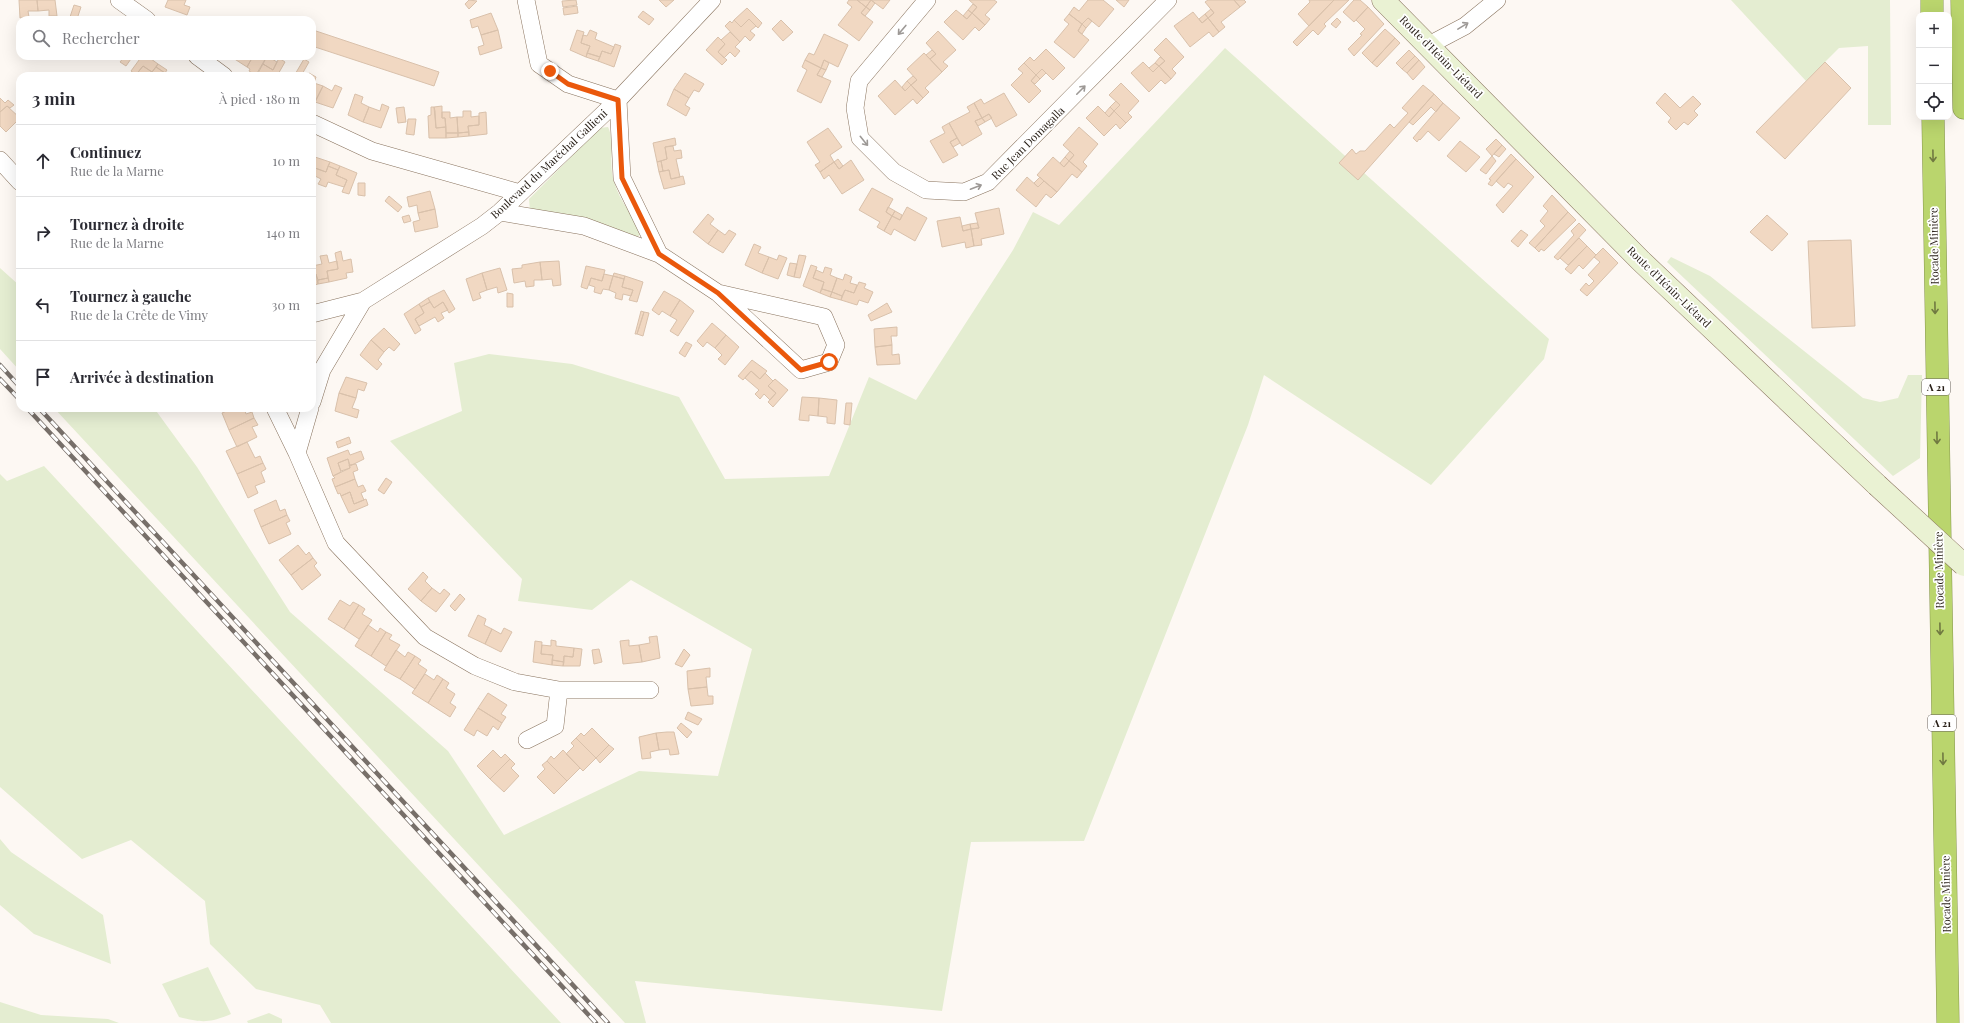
<!DOCTYPE html>
<html lang="fr">
<meta charset="utf-8">
<style>
:root{--surface:#fff;--page:#f7f7f7;--text:#2b2b33;--muted:#7c7c81;--line:#e1e1e2}
body{margin:0;font-family:"Playfair Display",serif;background:var(--page);color:var(--text)}
.controls{position:absolute;right:12px;top:12px;display:grid;overflow:hidden;border-radius:8px;box-shadow:0 4px 16px #0002}
.controls button{width:36px;height:36px;display:grid;place-items:center;padding:0;border:0;border-bottom:1px solid var(--line);background:var(--surface);color:var(--text);font:20px sans-serif}
.stop{position:absolute;width:12px;height:12px;margin:-9px;border:3px solid #ea580c;border-radius:50%;background:#fff}
.stop.end{background:#ea580c;border-color:#fff;box-shadow:0 1px 4px #0008}
.list{margin:0;padding:0;list-style:none}
h2{display:flex;justify-content:space-between;align-items:center;height:52px;margin:0;padding:0 16px;font-size:17px}
h2 small{font-size:13px;font-weight:400;color:var(--muted)}
.list li{display:grid;grid-template-columns:26px 1fr auto;gap:12px;align-items:center;box-sizing:border-box;height:72px;padding:0 16px;border-top:1px solid var(--line)}
.list b{display:block;font-size:15px;white-space:nowrap}
.list p{margin:0;font-size:13px;white-space:nowrap;color:var(--muted)}
.list em{font-size:13px;font-style:normal;color:var(--muted)}
.icon{flex:none;width:22px;height:22px;fill:none;stroke:currentColor;stroke-width:2;stroke-linecap:round;stroke-linejoin:round}
.map{position:relative;flex:none;width:1964px;height:1023px;overflow:hidden}
.search{position:absolute;background:var(--surface);box-shadow:0 4px 16px #0002;left:16px;top:16px;width:300px;height:44px;display:flex;align-items:center;gap:10px;box-sizing:border-box;padding:0 14px;border-radius:12px;color:var(--muted);font-size:15px}
.panel{position:absolute;background:var(--surface);box-shadow:0 4px 16px #0002;left:16px;top:72px;width:300px;height:340px;border-radius:12px}
.map>svg:first-child{display:block}
.green{fill:#e4edd1}
.building{fill:#f1d8c2;stroke:#d9c1ab}
.lines{fill:none;stroke-linecap:round;stroke-linejoin:round}
.minor-casing{stroke:#88725d;stroke-width:18}
.secondary-casing{stroke:#88725d;stroke-width:23}
.motorway-casing{stroke:#86954e;stroke-width:23}
.minor{stroke:#fff;stroke-width:17}
.secondary{stroke:#eaf2d3;stroke-width:22}
.motorway{stroke:#bad56d;stroke-width:22}
.rail-casing{stroke:#776f69;stroke-width:4.5}
.rail{stroke:#fff;stroke-width:3;stroke-dasharray:9;stroke-linecap:butt}
.secondary-bridge-casing{stroke:#88725d;stroke-width:23;stroke-linecap:butt}
.secondary-bridge{stroke:#eaf2d3;stroke-width:22}
.oneway{stroke:#9d9996}
.oneway2{stroke:#707941}
.route{stroke:#ea580c;stroke-width:5}
.labels{text-anchor:middle;stroke-width:3.5;stroke-linejoin:round;paint-order:stroke}
.shield{fill:#fff;stroke:#67615b;stroke-width:1}
.shield-label{font-size:10px;font-weight:bold;fill:#261d15}
.street-label{font-size:11px;fill:#261d15;stroke:#fff}
</style>
<div class="map">
<svg width="1964" height="1023" viewBox="0 0 1964 1023">
<rect width="100%" height="100%" fill="#fdf8f3"/>
<path class="green" d="M1731 0H1890L1891 125H1868V46L1839 48 1806 81Z
M1225 48 1549 339 1544 359 1431 485 1264 375 1248 425 1084 841 971 842 942 1011 635 981 646 1023H625L54 408H154L197 467 290 612 448 751 504 835 639 771 718 776 752 649 631 580 592 610 518 601 522 579 390 441 462 411 454 363 489 354 572 364 679 397 725 479 829 476 869 377 916 400 1013 250 1033 212 1059 225Z
M608 127C614 139 610 159 612 173 615 194 630 213 641 229L639 236 632 237 530 211 529 199 600 128Z
M1671 257 1710 276 1863 398 1880 402 1898 398 1908 375H1922L1920 458 1893 476 1667 262Z
M0 268 20 286V371L0 349Z
M44 466 561 1023H331L320 1005 256 989 210 944 205 901 131 840 82 859 0 787V474L7 481Z
M0 839 11 852 103 915 111 964 34 934 0 905Z
M208 967 231 1014C209 1023 203 1023 179 1017L162 984Z
M0 1002 41 1015 108 1019 119 1023H0Z
M269 1013 282 1019V1023H248L247 1021Z"/>
<path class="building" d="M19 0H37L38 11H28L29 17 20 18Z
M37 0H55L57 16H49V10L38 11Z
M168 0H186L184 5 190 7 187 15 165 7Z
M469 0 477 1 469 9 465 4Z
M576 0 577 5 563 7 562 1Z
M659 0H674L666 7Z
M849 0H857L866 7 861 13 873 22 859 41 838 25 852 7 847 3Z
M857 0H890L883 9 871 0 866 7Z
M871 0 875 3 870 10 866 7Z
M969 0H994L997 2 985 15 990 19 985 25 972 13 977 7Z
M1088 0H1103L1114 9 1099 27 1088 18 1082 24 1069 14 1074 7 1079 11Z
M1116 0H1129L1124 7Z
M1208 0H1234L1240 7 1221 22 1225 27 1219 32 1208 18 1214 13 1205 2Z
M1234 0H1244L1246 2 1240 7Z
M1309 0H1334L1309 26 1298 14 1310 2Z
M1334 0H1349L1324 24 1326 26 1318 35 1313 30 1297 46 1293 42Z
M1354 0H1360L1368 7 1354 22 1343 12Z
M973 4 977 7 972 13 968 10Z
M74 5 81 7 77 19 70 17Z
M577 6 578 13 564 15 563 8Z
M866 7 870 10 865 16 861 13Z
M1368 7 1384 24 1354 56 1348 49 1362 35 1360 34 1365 29 1356 20Z
M747 8 762 23 758 28 749 19 741 27 734 20Z
M1211 9 1214 13 1208 18 1205 14Z
M956 10 967 19 972 13 985 25 979 31 975 27 963 40 944 22Z
M968 10 972 13 967 19 963 16Z
M643 11 654 19 649 25 638 17Z
M1193 12 1202 23 1208 18 1219 32 1213 37 1209 32 1190 47 1174 26Z
M491 13 498 30 481 35 478 26 472 28 470 20Z
M1069 14 1082 24 1078 31 1089 40 1074 58 1054 42 1069 24 1064 20Z
M1205 14 1208 18 1202 23 1199 19Z
M1088 18 1092 21 1086 28 1082 24Z
M1337 18 1341 22 1336 28 1331 24Z
M749 19 756 26 750 31 755 35 750 41 745 36 740 42 725 26 730 21 732 23 734 20 741 27Z
M781 20 793 32 783 41 772 29Z
M1082 24 1086 28 1082 34 1078 31Z
M1385 29 1395 38 1372 63 1362 53Z
M313 30 439 72 434 86 312 46Z
M498 30 502 48 480 55 478 47 484 45 481 35Z
M577 30 584 32 581 43 590 46 586 57 570 50Z
M590 30 597 33 595 39 614 47 611 54 602 51 600 57 587 53 590 46 581 43 583 35 587 36Z
M938 31 956 50 943 62 948 66 942 72 930 59 936 54 926 43Z
M730 32 740 42 735 47 740 51 735 57 730 52 724 58 718 52 725 44 721 40Z
M824 34 848 45 838 67 824 60 821 68 805 60 809 53 814 55Z
M718 37 725 44 718 52 727 60 722 65 706 50Z
M1166 38 1184 57 1172 69 1176 73 1171 79 1159 66 1165 61 1154 50Z
M1395 38 1400 43 1377 67 1372 63Z
M615 44 621 46 614 67 598 61 602 51 611 54Z
M1046 49 1065 68 1053 80 1042 69 1036 75 1024 63 1030 57 1034 61Z
M932 50 936 54 930 59 926 55Z
M1409 50 1415 56 1402 69 1396 63Z
M587 53 600 57 598 61 586 57Z
M924 53 942 72 925 88 929 92 923 98 911 85 917 80 907 69Z
M125 56H133L126 66 120 62Z
M142 56H147L158 64 152 72 143 66 136 75 131 71Z
M234 56H249L252 58 247 67 233 58Z
M249 56H267L256 75 249 71 250 69 247 67 252 58Z
M267 56 277 62 273 70 263 64Z
M1415 56 1419 60 1407 73 1402 69Z
M1160 57 1165 61 1159 66 1155 63Z
M279 58 285 62 277 76H263L258 73 263 64 273 70Z
M304 59 309 62 301 76H294Z
M805 60 821 68 817 75 831 81 821 103 797 91 807 70 802 67Z
M824 60 829 63 826 70 821 68Z
M1419 60 1425 67 1413 80 1407 73Z
M1143 62 1153 72 1159 66 1171 79 1165 84 1161 80 1149 92 1131 73Z
M1825 62 1851 88 1785 159 1756 132Z
M1024 63 1036 75 1031 81 1041 91 1029 103 1011 85 1023 73 1018 69Z
M1155 63 1159 66 1153 72 1149 68Z
M158 64 167 70 165 73 156 67Z
M143 66 152 72 156 67 165 73 163 76H143L138 72Z
M821 68 826 70 822 77 817 75Z
M1042 69 1046 73 1040 79 1036 75Z
M309 73 316 77 314 83 323 86 315 102 312 100V76H308Z
M685 73 704 84 699 92 694 90 689 98 674 89Z
M1036 75 1040 79 1035 84 1031 81Z
M913 76 917 80 911 85 907 81Z
M895 80 905 91 911 85 923 98 917 104 913 99 895 115 878 96Z
M907 81 911 85 905 91 902 87Z
M1121 83 1139 101 1128 113 1132 117 1126 123 1114 111 1120 105 1109 95Z
M335 85 342 88 333 108 315 102 323 86 332 91Z
M1423 85 1434 94 1358 180 1339 163 1352 149 1356 154 1360 151H1365L1390 124 1394 128 1408 113 1402 108Z
M674 89 689 98 685 105 690 108 686 116 667 105Z
M1004 93 1017 115 996 127 989 114 982 118 974 103 981 99 984 104Z
M1665 93 1680 108 1693 96 1701 104 1694 111 1698 115 1688 125 1684 122 1676 130 1668 122 1671 118 1656 103Z
M355 94 363 97 361 103 369 107 363 122 348 115Z
M1434 94 1443 103 1436 112 1431 107 1413 125 1409 122Z
M0 98 5 103 8 100 14 105 10 108 7 106 0 112Z
M1116 101 1120 105 1114 111 1110 107Z
M974 103 982 118 975 121 982 134 962 146 949 123 970 112 967 107Z
M1443 103 1460 118 1439 141 1428 131 1420 140 1419 139 1417 142 1413 138Z
M382 104 389 107 381 128 363 122 369 107 380 111Z
M7 106 20 118 6 132 0 126V112Z
M442 106V118H445L446 127 436 128 434 107Z
M1098 106 1109 117 1114 111 1126 123 1120 129 1116 124 1104 136 1086 118Z
M404 107 406 122 398 123 396 108Z
M431 107H434L435 111 436 128 446 127V138H429L428 116 431 115Z
M1110 107 1114 111 1109 117 1105 113Z
M463 111H471V117L479 116V125L468 126 469 132 458 133 457 117H463Z
M442 112H450V118L457 117 458 133H446L445 118H442Z
M486 112 487 134 469 136 468 126 479 125V113Z
M989 114 992 118 985 122 982 118Z
M982 118 985 122 978 126 975 121Z
M408 119H416L414 135 406 134Z
M949 123 957 138 950 142 958 155 943 163 930 141 945 133 942 127Z
M1079 127 1098 144 1083 162 1087 166 1082 172 1069 161 1074 155 1063 145Z
M828 128 842 147 830 155 834 162 820 172 815 165 820 162 807 142Z
M469 132V136L458 137V133Z
M446 133H458V137L446 138Z
M675 138 676 145 665 147 667 159 657 162 653 143Z
M957 138 960 143 953 147 950 142Z
M1496 139 1502 145 1492 156 1486 149Z
M1460 141 1480 157 1466 172 1447 156Z
M1502 145 1506 149 1499 157 1494 154Z
M673 146 674 151 681 150 682 158 676 159 680 177 671 179 669 170 663 171 661 161 667 159 665 147Z
M1070 151 1074 155 1069 161 1065 157Z
M1511 154 1516 159 1492 186 1488 184 1491 180 1489 179Z
M312 156 330 162 326 172 315 168 312 177Z
M1492 156 1496 161 1486 174 1480 170Z
M1053 157 1064 167 1069 161 1082 172 1077 178 1072 174 1057 192 1037 175Z
M1065 157 1069 161 1064 167 1060 163Z
M838 159 843 166 839 169 834 162Z
M1516 159 1534 177 1503 213 1496 205 1513 186 1508 183 1504 188 1496 181Z
M851 160 864 180 842 194 829 175 824 179 820 172 834 162 839 169Z
M661 161 663 171 659 172 657 162Z
M330 162 340 166 338 170 328 166Z
M328 166 338 170 336 175 347 180 344 187 328 182 326 187 318 184 321 179 313 175 315 168 326 172Z
M340 166 357 173 349 194 342 192 347 180 336 175Z
M669 170 671 179 683 176 685 184 664 189 659 172Z
M1027 177 1038 187 1044 181 1057 192 1051 198 1046 194 1036 207 1016 190Z
M1040 177 1044 181 1038 187 1034 183Z
M358 183H365V196L358 195Z
M872 188 893 199 886 212 892 216 884 231 877 227 880 222 859 210Z
M430 191 435 209 418 213 417 205 409 207 407 197Z
M1552 195 1568 212 1535 248 1529 243 1545 226 1540 221 1548 211 1543 206Z
M389 196 402 207 398 212 385 201Z
M888 207 895 211 892 216 886 212Z
M907 207 927 218 915 241 894 229 891 235 884 231 892 216 900 220Z
M999 208 1004 234 981 239 982 245 974 246 971 229 979 228 975 213Z
M435 209 438 227 415 232 413 222 420 220 418 213Z
M895 211 902 215 900 220 892 216Z
M1568 212 1576 220 1544 251 1541 249 1539 252 1535 248Z
M708 214 714 219 710 224 718 230 708 244 693 232Z
M409 215 411 221 404 223 402 217Z
M1767 215 1788 234 1772 251 1750 232Z
M960 217 963 231 971 229 974 246 966 248 965 242 942 247 937 221Z
M977 223 979 228 971 229 970 224Z
M1579 223 1586 230 1558 260 1554 257 1574 235 1571 231Z
M970 224 971 229 963 231 962 226Z
M718 230 725 235 729 230 736 234 723 253 708 244Z
M1521 230 1528 235 1518 247 1511 241Z
M1579 238 1587 246 1568 265 1560 258Z
M1851 240 1855 326 1812 328 1808 241Z
M754 244 761 247 758 253 769 257 762 273 745 265Z
M1587 246 1596 255 1583 269 1579 265 1571 274 1565 269Z
M1603 248 1618 263 1587 296 1580 290 1586 283 1589 286 1594 281 1588 275 1600 262 1594 257Z
M341 251 343 261 351 259 353 272 346 273 347 278 329 282 327 271 338 269 335 253Z
M327 255 329 263 337 261 338 269 327 271 328 278 318 280 316 274 312 275V266L322 264 320 256Z
M779 255 787 258 778 279 762 273 769 257 777 260Z
M799 255 806 256 800 278 794 277Z
M559 261 561 285 553 286 552 279 542 280 540 262Z
M540 262 542 280H534V286L526 287 525 281 514 283 512 269 522 268V265Z
M790 263 797 264 794 277 787 275Z
M811 265 817 267 813 278 824 282 820 293 803 286Z
M586 266 605 270 602 281 591 278 587 289 581 287Z
M825 267 832 269 830 275 837 278 832 292 822 289 824 282 813 278 816 270 823 273Z
M500 268 507 290 498 293 497 287 487 290 482 273Z
M482 273 487 290 479 293 481 298 473 301 466 279Z
M614 273 625 276 624 279 613 276Z
M316 274 318 284 312 286V275Z
M604 274 613 276 609 290 603 289 601 294 594 292 595 287 589 285 591 278 602 281Z
M845 274 852 277 850 283 857 285 854 293 845 290 842 296 832 292 837 278 843 280Z
M613 276 624 279 622 287 633 290 631 296 623 294 622 300 615 298 616 293 609 290Z
M625 276 643 282 637 302 629 300 633 290 622 287Z
M328 278 329 282 318 284V280Z
M859 282 866 284 864 288 873 292 868 303 859 300 857 305 841 300 845 290 854 293Z
M822 289 832 292 830 297 820 293Z
M444 290 455 309 449 313 443 302 434 308 428 298Z
M664 291 680 300 670 316 662 311 659 315 652 310Z
M832 292 842 296 841 300 830 297Z
M507 293 513 294V307H507Z
M428 298 430 302 421 307 419 304Z
M680 300 694 311 678 336 670 331 677 320 670 316Z
M430 302 434 308 443 302 448 310 441 313 444 318 438 322 435 317 419 326 415 319 424 313 421 307Z
M887 303 892 312 871 321 868 315Z
M419 304 424 313 415 319 421 330 415 334 404 314Z
M641 311 644 312 637 334H635Z
M644 312 649 313 643 336 637 334Z
M712 323 726 335 715 348 707 342 703 347 697 341Z
M897 327V336H891L892 345 875 347 874 329Z
M384 328 400 344 394 351 389 347 384 352 371 340Z
M726 335 739 347 725 365 718 359 722 355 715 348Z
M371 340 384 352 378 360 382 364 377 370 360 355Z
M686 342 692 345 685 357 679 353Z
M892 345V355L899 354 900 364 877 365 875 347Z
M752 360 767 371 760 379 751 371 743 380 738 376Z
M751 371 760 379 765 373 773 381 768 386 776 393 770 400 764 394 760 399 755 394 759 390 745 378Z
M346 377 367 383 364 391 358 389 356 398 339 393Z
M775 379 788 390 773 407 768 402 776 393 768 386Z
M339 393 356 398 352 408 359 410 357 418 335 411Z
M802 397 819 398 818 416 809 415V421L799 420Z
M819 398 837 400 835 424 827 423V417L818 416Z
M846 403H852L850 425 844 424Z
M233 408H244L246 414 252 412 254 418 229 430 222 413Z
M254 418 258 425 252 427 257 437 237 447 229 430Z
M349 437 351 443 338 448 336 442Z
M247 442 255 458 260 456 263 463 237 474 226 451Z
M348 450 350 455 361 451 364 459 350 466 348 459 338 463 341 472 333 476 327 458Z
M348 459 350 468 341 471 338 463Z
M263 463 266 469 261 472 265 482 255 486 258 493 248 498 237 474Z
M356 464 358 470 353 472 355 479 335 487 332 479 335 478 333 476 350 468 349 465Z
M386 478 392 482 384 494 378 490Z
M355 479 358 487 363 485 366 491 361 493 364 500 354 504 350 492 341 496 340 493 338 494 335 487Z
M350 492 354 504 366 499 368 505 349 513 341 496Z
M276 500 280 511 285 509 287 515 261 527 254 510Z
M287 515 290 521 286 523 291 534 269 544 261 527Z
M298 545 306 555 309 552 313 558 291 575 279 560Z
M313 558 317 563 314 566 321 575 302 590 291 575Z
M423 572 428 577 425 581 432 588 421 601 408 589Z
M432 588 440 594 444 589 450 594 436 612 421 601Z
M460 594 465 599 455 611 450 606Z
M340 600 350 606 353 602 359 605 344 629 328 619Z
M359 605 365 609 362 614 372 620 359 639 344 629Z
M478 615 486 619 484 625 492 629 485 644 468 636Z
M368 625 378 632 380 628 386 632 371 656 355 646Z
M504 628 512 632 501 652 485 644 492 629 501 634Z
M386 632 392 635 389 639 400 645 386 666 371 656Z
M657 636 660 658 642 662 639 645 650 643 649 637Z
M551 640 556 641V646L574 648 573 657 564 656V662L552 660 553 655 541 654 542 645 551 646Z
M629 640V646L639 645 642 662 623 664 620 641Z
M535 641 542 642 541 654 553 655 552 665 533 662Z
M574 648 582 649 580 666H563L564 656 573 657Z
M599 649 602 662 594 664 592 650Z
M684 649 690 655 682 667 675 664Z
M396 650 405 657 408 652 415 656 400 679 384 670Z
M415 656 421 660 418 664 427 670 415 689 400 679Z
M552 660 564 662 563 666 552 665Z
M710 668V677H706L707 687 688 689 687 671Z
M425 674 434 680 437 675 443 679 428 703 412 693Z
M443 679 449 683 446 688 455 694 450 703 456 707 450 717 428 703Z
M707 687 708 696H713V704L691 706 688 689Z
M488 693 507 705 501 714 506 717 502 723 478 708Z
M478 708 502 723 498 730 493 726 487 736 477 730 474 736 464 730Z
M688 712 702 719 698 725 685 719Z
M681 723 692 732 687 738 677 728Z
M592 728 609 745 596 758 576 738 581 733 584 736Z
M667 732H674L679 754 670 755 669 749 659 750 656 733Z
M656 733 659 750 650 752 651 758 642 759 639 737Z
M576 738 596 758 583 771 566 754 574 746 571 743Z
M609 745 614 749 600 763 596 758Z
M493 750 501 758 505 754 510 759 490 779 477 766Z
M563 750 580 768 567 781 547 761 551 756 554 759Z
M510 759 515 764 511 768 519 776 504 792 490 779Z
M547 761 567 781 554 794 537 777 545 769 542 765Z"/>
<g class="lines">
<defs>
<path id="minor" d="M119 0 147 20
M526 0 539 64 568 84 618 100 622 178 659 254
M927 0 859 81 855 108 860 138 894 172 926 190 964 192 988 182 1168 0
M1429 45 1465 26 1497 0
M197 56 224 76
M312 123 372 151 520 193
M0 160 20 182
M500 212 584 226 659 254 718 293 801 370 829 362 836 345 824 317 718 293
M312 314 363 301 482 226 500 212 618 100 712 0
M312 402 322 370 363 301
M275 408 297 453
M310 408 297 453 336 543 425 637 475 666 515 682 559 690H650
M527 740 555 726 559 690"/>
<path id="secondary" d="M1383 0 1641 261 1877 485"/>
<path id="motorway" d="M1932 0V15
M1962 0 1964 108
M1933 117 1948 1023"/>
</defs>
<use href="#minor" class="minor-casing"/>
<use href="#secondary" class="secondary-casing"/>
<use href="#motorway" class="motorway-casing"/>
<use href="#minor" class="minor"/>
<use href="#secondary" class="secondary"/>
<use href="#motorway" class="motorway"/>
<defs>
<path id="rail" d="M0 365 20 387
M0 379 20 400
M27 408 596 1023
M39 408 608 1023"/>
</defs>
<use href="#rail" class="rail-casing"/>
<use href="#rail" class="rail"/>
<defs>
<path id="secondary-bridge" d="M1877 485 1964 565"/>
</defs>
<use href="#secondary-bridge" class="secondary-bridge-casing"/>
<use href="#secondary-bridge" class="secondary-bridge"/>
</g>
<defs><path id="oneway-shaft" d="M-6 0H5M1.5-3L5.5 0L1.5 3" fill="none" stroke-width="1.6" stroke-linecap="round" stroke-linejoin="round"/></defs>
<g class="oneway">
<use href="#oneway-shaft" transform="translate(1463 26) rotate(-31)"/>
<use href="#oneway-shaft" transform="translate(902 30) rotate(130)"/>
<use href="#oneway-shaft" transform="translate(1081 90) rotate(-45)"/>
<use href="#oneway-shaft" transform="translate(864 141) rotate(51)"/>
<use href="#oneway-shaft" transform="translate(976 187) rotate(-21)"/>
</g>
<g class="oneway2">
<use href="#oneway-shaft" transform="translate(1933 156) rotate(89)"/>
<use href="#oneway-shaft" transform="translate(1935 308) rotate(89)"/>
<use href="#oneway-shaft" transform="translate(1937 438) rotate(89)"/>
<use href="#oneway-shaft" transform="translate(1940 629) rotate(89)"/>
<use href="#oneway-shaft" transform="translate(1943 759) rotate(89)"/>
</g>
<g class="lines">
<path class="route" d="M550 71 568 84 618 100 622 178 659 254 718 293 801 370 829 362"/>
</g>
<g class="labels">
<g class="shield">
<rect x="1922" y="379" width="28" height="16" rx="3"/>
<rect x="1928" y="715" width="28" height="16" rx="3"/>
</g>
<g class="shield-label">
<text x="1936" y="391">A 21</text>
<text x="1942" y="727">A 21</text>
</g>
<g class="street-label">
<text transform="translate(1441 57) rotate(45)" y="4">Route d'Hénin-Liétard</text>
<text transform="translate(1028 143) rotate(-45)" y="4">Rue Jean Domagalla</text>
<text transform="translate(549 164) rotate(-43)" y="4">Boulevard du Maréchal Gallieni</text>
<text transform="translate(1934 246) rotate(-91)" y="4">Rocade Minière</text>
<text transform="translate(1669 287) rotate(44)" y="4">Route d'Hénin-Liétard</text>
<text transform="translate(1939 570) rotate(-91)" y="4">Rocade Minière</text>
<text transform="translate(1946 894) rotate(-91)" y="4">Rocade Minière</text>
</g>
</g>
</svg>
<div class="controls">
<button>+</button>
<button>−</button>
<button><svg class="icon" aria-label="locate" viewBox="0 0 24 24"><circle cx="12" cy="12" r="6"/><path d="M12 2v4M12 18v4M2 12h4M18 12h4"/></svg></button>
</div>
<div class="stop" style="left:829px;top:362px"></div>
<div class="stop end" style="left:550px;top:71px"></div>
<div class="search"><svg class="icon" aria-label="search" viewBox="0 0 24 24"><circle cx="10" cy="10" r="6"/><path d="M15 15l6 6"/></svg>Rechercher</div>
<section class="panel">
<h2>3 min<small>À pied · 180 m</small></h2>
<ul class="list">
<li><svg class="icon" aria-label="ahead" viewBox="0 0 24 24"><path d="M12 20V5M6 11l6-6 6 6"/></svg><div><b>Continuez</b><p>Rue de la Marne</p></div><em>10 m</em></li>
<li><svg class="icon" aria-label="right" viewBox="0 0 24 24"><path d="M7 20v-9h11M14 6l5 5-5 5"/></svg><div><b>Tournez à droite</b><p>Rue de la Marne</p></div><em>140 m</em></li>
<li><svg class="icon" aria-label="left" viewBox="0 0 24 24"><path d="M17 20v-9H6M10 6l-5 5 5 5"/></svg><div><b>Tournez à gauche</b><p>Rue de la Crête de Vimy</p></div><em>30 m</em></li>
<li><svg class="icon" aria-label="arrive" viewBox="0 0 24 24"><path d="M6 21V4h12l-3 4 3 4H6"/></svg><div><b>Arrivée à destination</b></div></li>
</ul>
</section>
</div>
